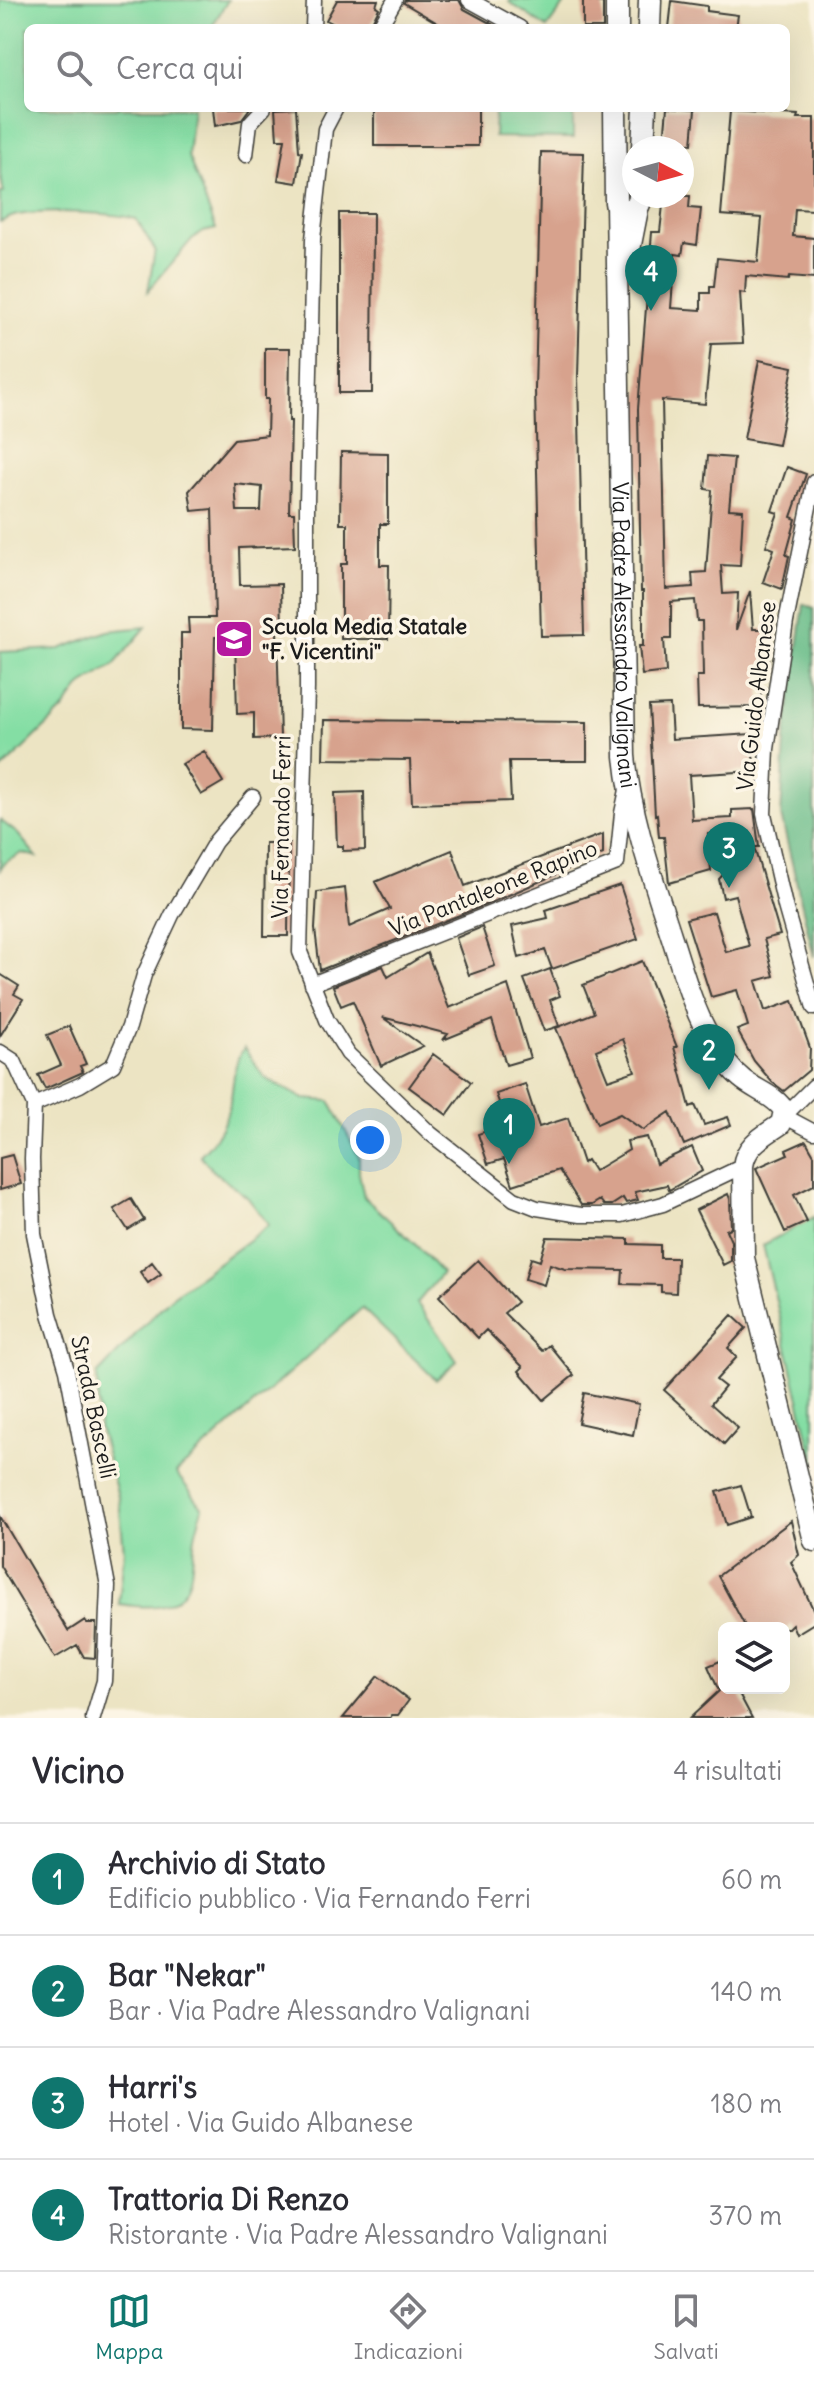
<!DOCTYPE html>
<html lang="it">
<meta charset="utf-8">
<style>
:root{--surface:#fff;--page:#f7f7f7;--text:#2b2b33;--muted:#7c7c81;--line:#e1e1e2;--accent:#0f766e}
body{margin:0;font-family:Delius,sans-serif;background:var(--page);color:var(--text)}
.controls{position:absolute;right:24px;bottom:24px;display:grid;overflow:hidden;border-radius:12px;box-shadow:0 8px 32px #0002}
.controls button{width:72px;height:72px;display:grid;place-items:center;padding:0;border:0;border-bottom:2px solid var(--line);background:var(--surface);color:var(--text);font:40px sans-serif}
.compass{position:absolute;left:622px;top:136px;width:72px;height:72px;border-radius:50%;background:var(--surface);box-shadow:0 8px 32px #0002;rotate:96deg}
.you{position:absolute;left:370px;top:1140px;width:28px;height:28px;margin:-20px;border:6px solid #fff;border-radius:50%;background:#1a73e8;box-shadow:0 0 0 12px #1a73e833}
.badge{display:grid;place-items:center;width:52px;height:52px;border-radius:50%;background:var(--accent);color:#fff;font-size:26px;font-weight:700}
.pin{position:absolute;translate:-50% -66px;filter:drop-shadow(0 2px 4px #0008)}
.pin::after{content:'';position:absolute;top:42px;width:28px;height:24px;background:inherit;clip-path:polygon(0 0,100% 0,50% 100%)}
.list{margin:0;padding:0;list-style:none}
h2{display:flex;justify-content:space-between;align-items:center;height:104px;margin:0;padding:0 32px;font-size:34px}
h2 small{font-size:26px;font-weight:400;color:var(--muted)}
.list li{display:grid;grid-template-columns:52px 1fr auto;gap:24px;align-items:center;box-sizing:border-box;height:112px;padding:0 32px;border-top:2px solid var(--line)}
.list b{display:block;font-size:30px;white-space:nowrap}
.list p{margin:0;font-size:26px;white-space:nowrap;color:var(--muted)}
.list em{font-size:26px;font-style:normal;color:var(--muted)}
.icon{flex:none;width:44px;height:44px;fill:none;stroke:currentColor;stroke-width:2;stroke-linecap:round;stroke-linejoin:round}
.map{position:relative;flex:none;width:814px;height:1718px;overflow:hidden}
.search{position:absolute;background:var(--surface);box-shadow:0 8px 32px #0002;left:24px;right:24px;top:24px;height:88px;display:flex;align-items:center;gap:20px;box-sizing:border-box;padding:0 28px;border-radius:12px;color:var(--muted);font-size:30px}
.sheet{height:552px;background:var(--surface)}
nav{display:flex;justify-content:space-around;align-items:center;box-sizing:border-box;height:112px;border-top:2px solid var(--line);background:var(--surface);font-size:22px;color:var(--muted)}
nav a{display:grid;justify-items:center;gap:4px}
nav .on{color:var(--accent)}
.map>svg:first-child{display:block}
.green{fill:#84dea4;stroke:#507d60;stroke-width:2}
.forest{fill:#6bbd8a;stroke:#446c53;stroke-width:2}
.building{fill:#d7a28d;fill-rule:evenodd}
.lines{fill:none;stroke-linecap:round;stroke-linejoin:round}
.street-casing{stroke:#3b3a35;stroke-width:17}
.secondary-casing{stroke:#3b3a35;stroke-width:23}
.primary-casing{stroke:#3b3a35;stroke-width:25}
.street{stroke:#fff;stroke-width:14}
.secondary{stroke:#fff;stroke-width:20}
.primary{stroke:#fff;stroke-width:22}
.labels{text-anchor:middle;stroke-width:7;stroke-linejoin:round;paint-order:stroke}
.poi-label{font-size:22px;font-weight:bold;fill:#1c1c1c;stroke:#fcf5e5;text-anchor:start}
.street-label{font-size:22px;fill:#1c1c1c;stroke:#fcf5e5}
</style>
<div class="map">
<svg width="814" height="1718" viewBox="0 0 814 1718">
<rect width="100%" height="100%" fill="#fcf5e5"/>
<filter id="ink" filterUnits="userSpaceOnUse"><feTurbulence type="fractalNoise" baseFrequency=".0125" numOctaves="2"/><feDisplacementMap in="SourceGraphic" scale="16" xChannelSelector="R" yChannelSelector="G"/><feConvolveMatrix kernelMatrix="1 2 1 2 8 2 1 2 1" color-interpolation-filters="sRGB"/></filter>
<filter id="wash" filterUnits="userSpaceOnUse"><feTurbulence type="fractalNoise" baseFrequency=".006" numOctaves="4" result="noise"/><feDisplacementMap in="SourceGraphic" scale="32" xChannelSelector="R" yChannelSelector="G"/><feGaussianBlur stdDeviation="1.8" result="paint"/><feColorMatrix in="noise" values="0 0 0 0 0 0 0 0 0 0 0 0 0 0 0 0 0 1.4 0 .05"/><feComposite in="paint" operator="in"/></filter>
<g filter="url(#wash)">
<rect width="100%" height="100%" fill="#ece4c3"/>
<path class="green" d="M0 0H228L211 28H28V108H193L188 156 216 229 203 232 192 239 148 291 155 250 136 219C109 212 46 210 18 215 12 216 6 219 0 222V193H4L0 175Z
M510 0H556L564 5 547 28 509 2Z
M495 108H573V138L494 137Z
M146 627 114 665 82 685 63 710 0 771V652L60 649 108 631Z
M0 820 18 834 37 857 22 853 4 863 0 870Z
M244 1048 265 1078 304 1099 330 1101 359 1157V1173L364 1197 419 1248 442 1273 417 1303 457 1361 436 1380 362 1308 176 1473 203 1508C199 1520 195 1532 194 1544 192 1556 193 1570 189 1581 178 1612 145 1608 119 1604L124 1552 119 1500 99 1427 97 1375 170 1298 269 1225 247 1197 212 1170 200 1155C218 1138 226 1123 231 1098 234 1080 233 1063 244 1048Z
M814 1217V1463L763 1245Z"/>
<path class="forest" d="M804 604 814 608V957L781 816 785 739Z"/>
<g id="blocks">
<path class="building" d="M337 0H378L376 6 379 8 369 28H341L326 20Z
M405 0H459L464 9 499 28H446L404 3Z
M583 0 603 3V28H583Z
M672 1 707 6V11L738 15 736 28H669Z
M213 108H250L241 120 215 126Z
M296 108 299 151 302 152 297 183 278 180 285 139H277L275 109Z
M374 108H478V146H374Z
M667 108 695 110 692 144 664 141Z
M730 111 798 115 797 118H814V210L795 209 793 236 814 238V279L789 277 788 280 746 276 745 293 740 292 743 343 711 344 705 404 662 400 666 589 693 587 692 573 706 572 712 490 705 489 708 456 734 458 729 509 743 510 740 566 721 565 723 594 738 593 736 630 750 591 753 629H769V665H760L761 707 698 708 697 676H703L702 621H697L695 600 671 602V639H664L666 672 642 675 639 646H643V591H641L638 409 652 232H660L664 196H690L689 208 701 209 697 245 684 243 682 255 675 254 671 308 701 310V293H710V286H714L717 258 758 262 762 218 721 215Z
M541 152 584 153 578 376 584 635 541 636 535 389Z
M339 213H373L372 393H339Z
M265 348H290L289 421H291L289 513H294L295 546 239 548 240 585 281 584 282 631H277L280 738 254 739V713L237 714 235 637H215L213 730 181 729V633H189L188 618H215L212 509 192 511 189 491 234 439 267 435 268 399H265ZM235 484 262 487 261 511H237Z
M759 360 793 367 778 445 744 439Z
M341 452 388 453V524H380V565H389L388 639H341V564H347V524H340Z
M787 467 806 474 791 517 796 519 786 555 789 556 782 589 763 582 774 549 766 546 778 513 772 511Z
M670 705 672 739 752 734 754 771 689 775 692 820 732 818V810L754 809 759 847H754L780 935 764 939 774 976 756 981 765 1011 793 1001 810 1048 809 1070 784 1091 772 1082 754 1061 737 1030 748 1026 737 990 711 997 686 919 714 912 726 952 749 946 735 895 723 898 719 879 734 863 732 833 708 834 711 871 669 883 664 837H659L657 814 655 815 649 706Z
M324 720 587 722V761H509L511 801 412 804 410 760 323 759Z
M204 751 223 782 201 795 182 764Z
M364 792 365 850 343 851V846H337L335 793Z
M603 834V854L490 903 320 970 315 929 317 892 345 888 349 927 390 909 375 882 452 850 465 886Z
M265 843H289L288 936H264Z
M620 885 638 939 552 969 545 950 519 958 512 926 548 918 546 910Z
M482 927 495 966 469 975 456 938Z
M427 953 449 1008 508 985 530 1058 506 1065 492 1020 443 1040 448 1034 382 1017 423 1046 381 1066 353 1001 341 1006 333 986 383 966 388 977Z
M642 961 677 1047H674L690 1107 695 1105 704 1125 728 1117 731 1125 684 1145 670 1112 643 1130 620 1114 597 1124 556 1028 594 1013 583 985ZM623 1039 635 1071 608 1080 596 1050Z
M550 969 560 996 550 1000 559 1026 544 1031 524 979Z
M0 974 19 986 14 994 23 999 0 1036Z
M69 1026 86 1064 80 1066 83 1072 45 1089 38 1075 61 1065 47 1035Z
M433 1054 471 1082 447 1115 409 1087Z
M525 1084 539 1127 568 1118 583 1163 587 1160 594 1171 629 1150 627 1141 647 1137 656 1164 692 1147 702 1171 669 1190 667 1185 635 1192 638 1200 626 1203 623 1198 612 1205H604L600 1200 592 1205H581L559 1170 513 1185 504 1159 488 1164 478 1134 507 1124 496 1094Z
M806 1141 814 1155V1185L794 1195 807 1222 785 1232 756 1168 788 1154 786 1150Z
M12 1155 21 1184 0 1190V1158Z
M728 1194 730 1199 731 1228 726 1230 731 1241V1261L723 1265 696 1210Z
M131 1199 144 1220 128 1230 114 1209Z
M547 1237 629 1239V1244L660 1245V1258H677L676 1293 661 1292V1285L622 1284 623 1270 565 1269 550 1264 544 1285 525 1279 531 1258 540 1261Z
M478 1260 517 1302 504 1313 542 1351 549 1345 574 1375 544 1400 519 1371 523 1367 486 1330 478 1338 439 1296Z
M152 1262 161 1274 148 1283 140 1272Z
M732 1315 746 1328 728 1348 737 1357 716 1380 725 1387 711 1404 738 1428 724 1444 664 1390Z
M584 1393 639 1404 633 1435 578 1423Z
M741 1485 751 1517 727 1525 717 1492Z
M0 1516 68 1631 85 1620 87 1623H96L95 1658 84 1657 77 1645 55 1658 0 1566Z
M791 1521 799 1555 791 1562 814 1611V1623L796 1634 792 1624 788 1628H746L718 1576Z
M720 1661 724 1667V1688H736L752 1718H690L719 1691 708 1666Z
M378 1676 409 1700 398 1715H392L390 1718H343Z"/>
</g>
</g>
<g filter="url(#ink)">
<use href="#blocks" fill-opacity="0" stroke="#3b3a35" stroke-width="2"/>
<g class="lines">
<defs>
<path id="street" d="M469 0 520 28
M313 28 314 0
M379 28 395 0
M336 108 325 129 313 239 307 502V688L300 952 327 1020 348 1054 431 1134 514 1199 537 1208 581 1215H622L663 1204 743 1166
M246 155 250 123 264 108
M814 482 786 622 767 749 764 814 785 906 814 1008
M312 984 617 863 622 813 627 790
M0 1052 14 1061 34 1105 32 1159 34 1234 50 1314 67 1370 108 1586 104 1681 93 1718
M814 1086 784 1116 814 1132
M34 1105 80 1085 113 1065 129 1027 144 975 172 915 215 842 253 797"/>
<g id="secondary">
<path id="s1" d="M616 203 625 756C631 817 652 876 671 935 683 971 693 1012 714 1044 721 1056 730 1069 741 1078 753 1089 777 1096 784 1111L781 1124C764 1136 746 1144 743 1166L744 1258 814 1541"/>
<path d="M626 270 639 204"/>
</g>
<path id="primary" d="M617 28V0
M649 28 650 0
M615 108 616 203 622 210 630 211 639 204 640 196
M643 148 645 108"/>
</defs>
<use href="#street" class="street-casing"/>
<use href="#secondary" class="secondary-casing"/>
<use href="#primary" class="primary-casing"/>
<use href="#street" class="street"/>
<use href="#secondary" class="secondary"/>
<use href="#primary" class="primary"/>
</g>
</g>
<defs>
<symbol id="school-square" viewBox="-11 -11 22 22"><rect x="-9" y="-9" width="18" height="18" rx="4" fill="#b5179e" stroke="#fcf5e5"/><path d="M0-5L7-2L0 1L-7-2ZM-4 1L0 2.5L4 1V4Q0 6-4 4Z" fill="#fff"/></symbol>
</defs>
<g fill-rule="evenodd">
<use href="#school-square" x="212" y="617" width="44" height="44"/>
</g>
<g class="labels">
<g class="poi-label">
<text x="262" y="634">Scuola Media Statale<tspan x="262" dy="25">"F. Vicentini"</tspan></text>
</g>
<g class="street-label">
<text dy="8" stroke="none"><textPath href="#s1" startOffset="432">Via Padre Alessandro Valignani</textPath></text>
<text transform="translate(756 696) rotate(-83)" y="8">Via Guido Albanese</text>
<text transform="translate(281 827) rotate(-89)" y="8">Via Fernando Ferri</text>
<text transform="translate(493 888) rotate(-22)" y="8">Via Pantaleone Rapino</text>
<text transform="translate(94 1407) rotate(78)" y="8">Strada Bascelli</text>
</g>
</g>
</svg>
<div class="controls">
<button><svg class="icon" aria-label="layers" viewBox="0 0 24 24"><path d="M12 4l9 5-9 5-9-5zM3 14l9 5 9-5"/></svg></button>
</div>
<svg class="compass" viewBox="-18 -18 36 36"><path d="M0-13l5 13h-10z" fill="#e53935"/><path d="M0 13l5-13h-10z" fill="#7c7c81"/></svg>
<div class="you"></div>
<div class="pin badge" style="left:509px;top:1164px">1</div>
<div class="pin badge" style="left:709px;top:1090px">2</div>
<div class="pin badge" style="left:729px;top:888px">3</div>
<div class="pin badge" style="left:651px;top:311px">4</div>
<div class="search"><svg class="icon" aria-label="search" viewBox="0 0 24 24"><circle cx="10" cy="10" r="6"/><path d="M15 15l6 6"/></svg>Cerca qui</div>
</div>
<section class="sheet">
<h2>Vicino<small>4 risultati</small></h2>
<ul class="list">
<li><span class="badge">1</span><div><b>Archivio di Stato</b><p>Edificio pubblico · Via Fernando Ferri</p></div><em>60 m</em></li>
<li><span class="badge">2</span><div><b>Bar &quot;Nekar&quot;</b><p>Bar · Via Padre Alessandro Valignani</p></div><em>140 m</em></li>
<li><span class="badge">3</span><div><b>Harri's</b><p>Hotel · Via Guido Albanese</p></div><em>180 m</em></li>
<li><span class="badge">4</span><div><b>Trattoria Di Renzo</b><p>Ristorante · Via Padre Alessandro Valignani</p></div><em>370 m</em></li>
</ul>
</section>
<nav>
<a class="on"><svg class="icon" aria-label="map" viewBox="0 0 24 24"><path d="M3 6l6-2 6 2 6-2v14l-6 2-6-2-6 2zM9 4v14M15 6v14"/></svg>Mappa</a>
<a><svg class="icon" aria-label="directions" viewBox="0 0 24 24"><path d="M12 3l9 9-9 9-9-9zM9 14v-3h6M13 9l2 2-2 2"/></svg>Indicazioni</a>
<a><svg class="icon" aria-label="saved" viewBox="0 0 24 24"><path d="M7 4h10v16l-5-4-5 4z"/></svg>Salvati</a>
</nav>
